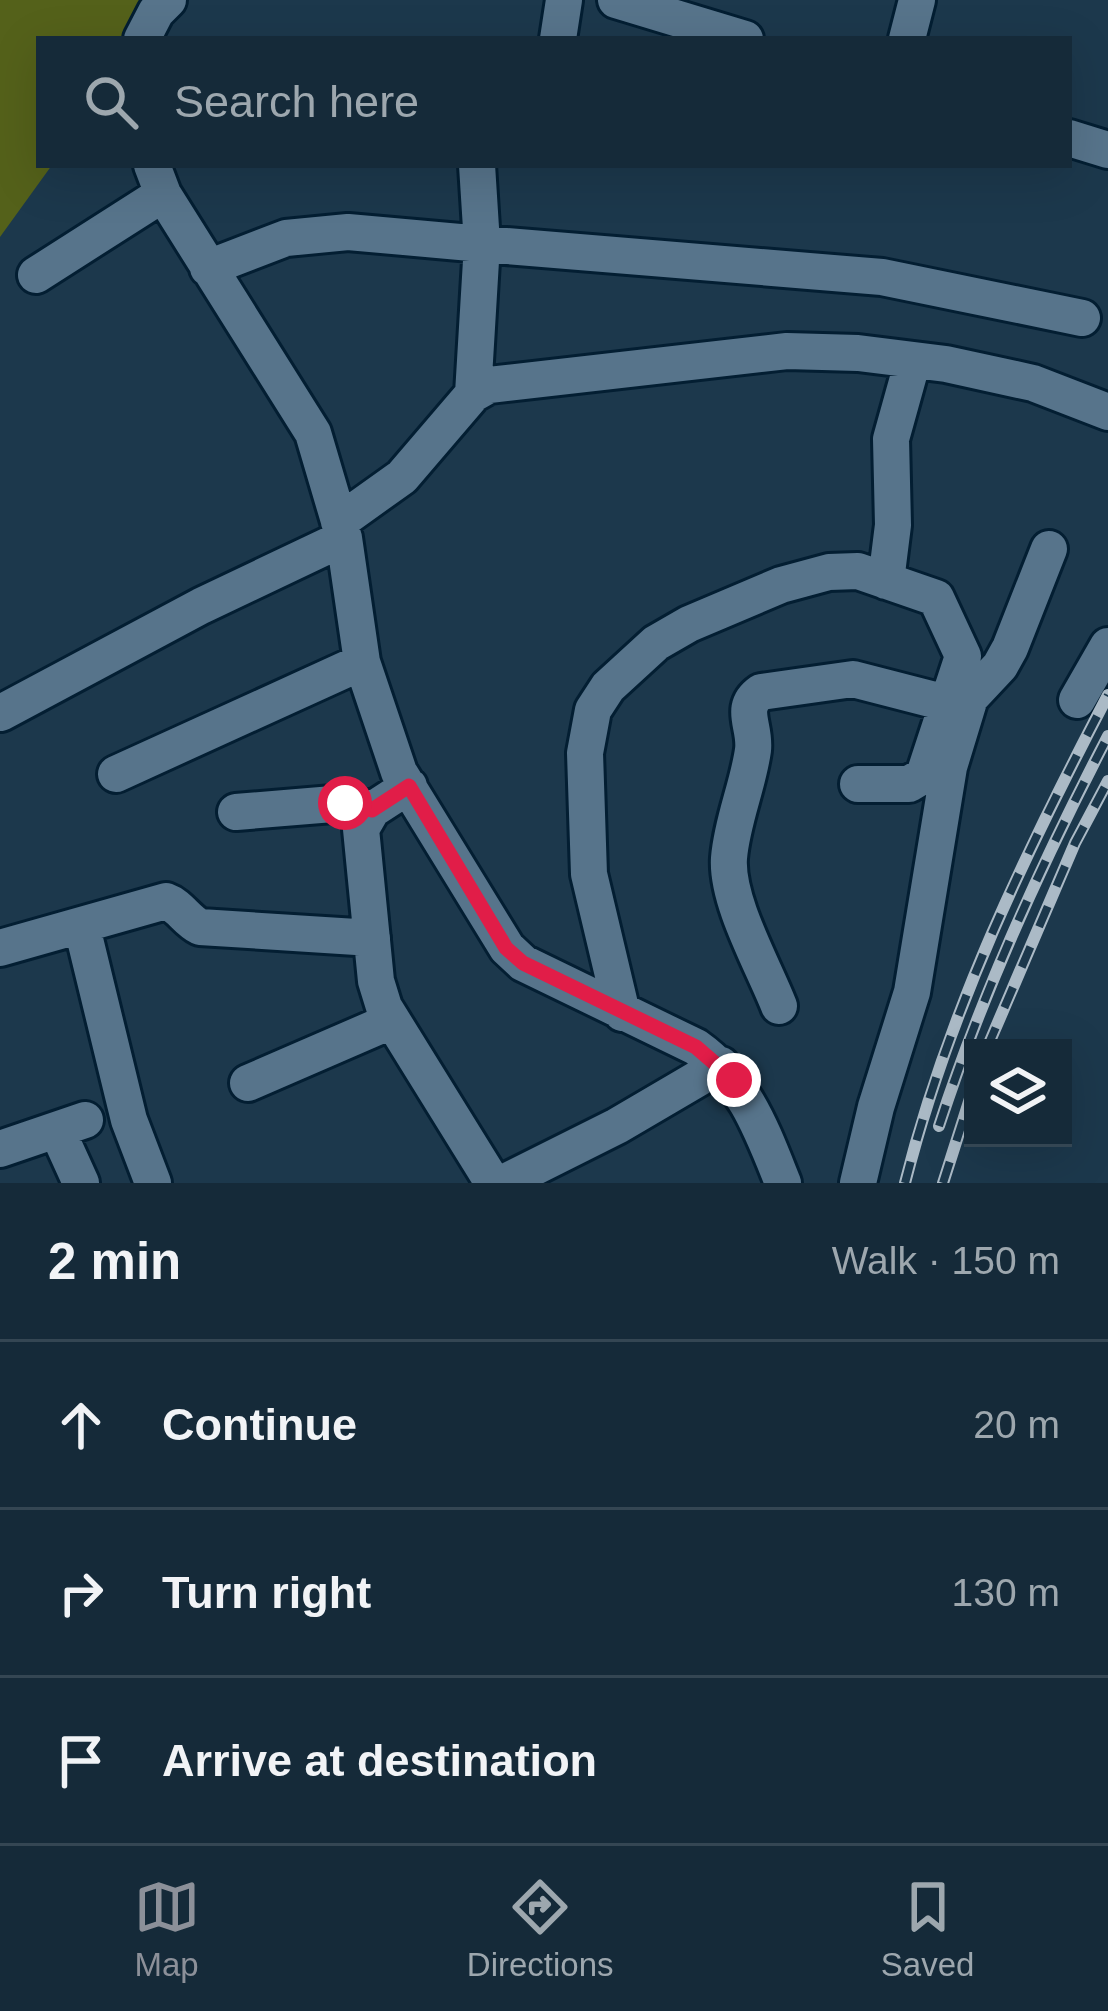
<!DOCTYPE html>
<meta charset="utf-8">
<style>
:root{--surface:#152a39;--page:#1e3241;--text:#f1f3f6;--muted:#9da7ae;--line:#344653;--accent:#8c9099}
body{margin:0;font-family:Arial,sans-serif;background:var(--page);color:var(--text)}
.controls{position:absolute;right:36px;bottom:36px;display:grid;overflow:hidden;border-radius:0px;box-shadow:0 12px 48px #0002}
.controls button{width:108px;height:108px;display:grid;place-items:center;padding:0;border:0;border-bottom:3px solid var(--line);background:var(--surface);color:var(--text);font:60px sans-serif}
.stop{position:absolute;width:36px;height:36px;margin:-27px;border:9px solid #e11d48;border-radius:50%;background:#fff}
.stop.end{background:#e11d48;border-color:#fff;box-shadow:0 3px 12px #0008}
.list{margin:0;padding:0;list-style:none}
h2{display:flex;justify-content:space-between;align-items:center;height:156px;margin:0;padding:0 48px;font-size:51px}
h2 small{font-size:39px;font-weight:400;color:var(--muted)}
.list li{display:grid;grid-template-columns:78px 1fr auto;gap:36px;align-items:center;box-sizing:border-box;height:168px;padding:0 48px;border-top:3px solid var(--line)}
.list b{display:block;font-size:45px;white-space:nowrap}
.list em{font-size:39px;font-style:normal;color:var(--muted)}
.icon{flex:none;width:66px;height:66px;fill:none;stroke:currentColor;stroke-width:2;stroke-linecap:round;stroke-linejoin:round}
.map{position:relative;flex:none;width:1108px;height:1183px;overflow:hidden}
.search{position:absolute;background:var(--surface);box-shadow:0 12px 48px #0002;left:36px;right:36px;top:36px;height:132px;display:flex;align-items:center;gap:30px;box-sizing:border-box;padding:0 42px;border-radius:0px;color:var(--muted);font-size:45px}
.sheet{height:660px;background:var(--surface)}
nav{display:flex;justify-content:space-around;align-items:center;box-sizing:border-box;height:168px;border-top:3px solid var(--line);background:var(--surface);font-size:33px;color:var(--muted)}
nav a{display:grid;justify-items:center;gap:6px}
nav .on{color:var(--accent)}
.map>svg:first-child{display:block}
.green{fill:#54611a}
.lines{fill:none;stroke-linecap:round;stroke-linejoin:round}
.minor-casing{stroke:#031e32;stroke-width:42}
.minor{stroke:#57748b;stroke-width:36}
.rail-casing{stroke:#abbac6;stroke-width:12}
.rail{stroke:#1c384c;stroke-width:8;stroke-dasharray:22;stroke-linecap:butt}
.route{stroke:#e11d48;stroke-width:15}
</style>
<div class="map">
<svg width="1108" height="1183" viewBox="0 0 1108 1183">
<rect width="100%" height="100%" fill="#1c384c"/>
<path class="green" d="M0 0H169L141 39H39V165H52L0 237Z"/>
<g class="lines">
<defs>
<path id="minor" d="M616 0 745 39
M142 39 156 12 168 0
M558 39 564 0
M907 39 917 0
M1069 138 1108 150
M152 165 163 194 313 433 344 538 362 662 399 772 507 948 523 963 696 1047C745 1082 761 1128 783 1183
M208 268 286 238 348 232 482 244 477 165
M36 275 163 194
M473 394 482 244 882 277 1082 318
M339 522 402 477 473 394 489 385 787 351 858 353 946 364 1033 383 1108 412
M886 581 893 525 891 439 913 360
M1077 700 1108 646
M1 713 201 606 344 538
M116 774 362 662
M409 786 372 810 361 829 376 981 384 1007 493 1183
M236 812 345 803 372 810
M82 927 129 1120 153 1183
M0 948 166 901C180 906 186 920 200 927L372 938
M779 1006C763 965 726 901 729 858 732 821 748 786 753 750 756 726 738 708 761 692L853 679 950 704
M622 1013 589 874 585 753 593 710 608 687 656 643 689 624 781 585 829 572 858 571 936 598 963 656 924 775 909 784H858
M248 1083 391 1021
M57 1130 81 1183
M0 1149 85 1120
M503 1183 617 1126 721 1065
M858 1183 876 1107 912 992 949 767 970 698 1000 666 1010 648 1049 549"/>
</defs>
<use href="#minor" class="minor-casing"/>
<use href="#minor" class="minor"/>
<defs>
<path id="rail" d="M987 1048 1075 843 1108 781
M939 1126C983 991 1042 862 1108 736
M905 1183C949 1010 1026 852 1108 695
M943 1183 973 1089"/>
</defs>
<use href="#rail" class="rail-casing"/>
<use href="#rail" class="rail"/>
</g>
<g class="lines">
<path class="route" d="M345 803 372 810 409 786 506 948 523 963 696 1047 734 1080"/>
</g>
</svg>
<div class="controls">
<button><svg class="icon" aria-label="layers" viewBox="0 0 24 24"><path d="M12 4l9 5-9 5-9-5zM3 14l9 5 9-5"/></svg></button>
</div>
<div class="stop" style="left:345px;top:803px"></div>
<div class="stop end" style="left:734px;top:1080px"></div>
<div class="search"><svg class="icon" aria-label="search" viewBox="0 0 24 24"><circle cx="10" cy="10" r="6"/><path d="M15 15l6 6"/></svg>Search here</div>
</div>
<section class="sheet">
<h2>2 min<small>Walk · 150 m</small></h2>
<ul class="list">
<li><svg class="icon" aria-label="ahead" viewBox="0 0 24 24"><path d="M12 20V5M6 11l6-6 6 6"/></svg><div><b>Continue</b></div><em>20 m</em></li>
<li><svg class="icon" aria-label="right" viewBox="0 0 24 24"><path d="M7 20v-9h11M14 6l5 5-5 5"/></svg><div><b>Turn right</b></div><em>130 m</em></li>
<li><svg class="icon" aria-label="arrive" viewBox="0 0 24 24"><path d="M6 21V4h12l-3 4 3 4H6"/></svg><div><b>Arrive at destination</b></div></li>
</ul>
</section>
<nav>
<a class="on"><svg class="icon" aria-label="map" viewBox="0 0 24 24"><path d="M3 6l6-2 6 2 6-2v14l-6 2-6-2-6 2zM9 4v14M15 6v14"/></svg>Map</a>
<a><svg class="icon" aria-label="directions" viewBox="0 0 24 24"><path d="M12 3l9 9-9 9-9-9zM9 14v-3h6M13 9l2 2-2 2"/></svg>Directions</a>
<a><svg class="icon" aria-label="saved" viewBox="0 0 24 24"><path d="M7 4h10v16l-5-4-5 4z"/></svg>Saved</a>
</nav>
